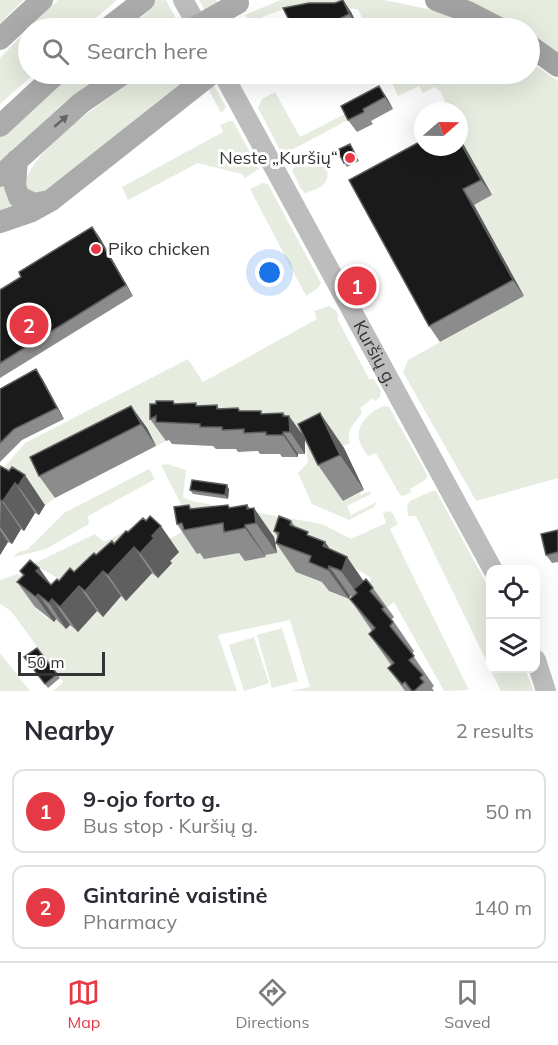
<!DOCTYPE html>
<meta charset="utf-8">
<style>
:root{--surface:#fff;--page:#f2f2f3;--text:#2b2b33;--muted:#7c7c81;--line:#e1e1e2;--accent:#e63946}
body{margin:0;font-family:Mulish,sans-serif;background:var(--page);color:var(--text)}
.controls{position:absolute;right:18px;bottom:18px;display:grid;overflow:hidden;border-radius:12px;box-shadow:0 6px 24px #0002}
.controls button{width:54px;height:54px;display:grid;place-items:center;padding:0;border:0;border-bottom:2px solid var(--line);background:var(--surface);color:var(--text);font:30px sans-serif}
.compass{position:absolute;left:414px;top:102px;width:54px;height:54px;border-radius:50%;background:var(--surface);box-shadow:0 6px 24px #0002;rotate:70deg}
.scale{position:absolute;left:18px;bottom:15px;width:87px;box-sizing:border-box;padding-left:6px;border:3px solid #333;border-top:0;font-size:16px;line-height:21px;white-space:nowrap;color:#333;-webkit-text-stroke:4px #fff;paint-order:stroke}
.you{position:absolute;left:270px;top:273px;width:21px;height:21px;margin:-15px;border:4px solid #fff;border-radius:50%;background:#1a73e8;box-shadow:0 0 0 9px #1a73e833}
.badge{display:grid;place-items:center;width:39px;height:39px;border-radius:50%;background:var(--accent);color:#fff;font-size:20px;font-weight:700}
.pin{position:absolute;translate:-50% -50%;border:3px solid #fff;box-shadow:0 2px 6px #0006}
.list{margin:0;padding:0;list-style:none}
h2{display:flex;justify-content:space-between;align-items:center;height:78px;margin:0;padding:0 24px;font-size:26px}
h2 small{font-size:20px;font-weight:400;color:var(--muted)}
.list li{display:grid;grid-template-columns:39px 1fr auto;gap:18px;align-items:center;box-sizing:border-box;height:84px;margin:0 12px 12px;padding:0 12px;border:2px solid var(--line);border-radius:12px}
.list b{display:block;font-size:22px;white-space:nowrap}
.list p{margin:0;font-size:20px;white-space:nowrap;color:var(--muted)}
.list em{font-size:20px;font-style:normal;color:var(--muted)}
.icon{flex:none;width:33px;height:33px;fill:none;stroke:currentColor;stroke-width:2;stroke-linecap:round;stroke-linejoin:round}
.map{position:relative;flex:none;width:558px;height:691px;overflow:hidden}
.search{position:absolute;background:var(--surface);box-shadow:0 6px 24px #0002;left:18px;right:18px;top:18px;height:66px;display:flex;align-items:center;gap:15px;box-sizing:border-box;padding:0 21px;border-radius:33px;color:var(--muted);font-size:22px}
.sheet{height:270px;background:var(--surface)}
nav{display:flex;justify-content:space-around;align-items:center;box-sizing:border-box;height:84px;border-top:2px solid var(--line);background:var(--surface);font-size:16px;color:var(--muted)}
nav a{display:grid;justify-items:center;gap:3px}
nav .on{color:var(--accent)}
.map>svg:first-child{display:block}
.green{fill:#e6ecdf;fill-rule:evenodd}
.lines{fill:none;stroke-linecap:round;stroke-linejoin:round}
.secondary{stroke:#bdbdbd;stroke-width:20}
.primary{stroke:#ababab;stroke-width:22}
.trunk{stroke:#a2a2a2;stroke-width:22}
.primary-bridge{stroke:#ababab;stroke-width:22}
.wall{fill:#8c8c8c}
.shaded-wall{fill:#5f5f5f}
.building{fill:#1a1a1a;stroke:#5f5f5f;stroke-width:1.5}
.oneway{fill:#636363}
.poi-dot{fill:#e63946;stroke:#fff;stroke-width:2}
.labels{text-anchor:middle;stroke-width:6;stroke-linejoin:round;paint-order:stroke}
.poi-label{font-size:18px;fill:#333;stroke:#fff;text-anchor:end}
.street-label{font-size:18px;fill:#333;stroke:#fff}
</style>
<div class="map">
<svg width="558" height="691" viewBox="0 0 558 691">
<rect width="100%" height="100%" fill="#fff"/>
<path class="green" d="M0 0H24L0 23Z
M58 0H117L84 28H29Z
M149 0H166L181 28H167L165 26 162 28H124L138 16 141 18 153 7Z
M199 0H216L230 26 247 18 245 15 280 0H384L438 11 471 28H367L358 9C342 8 325 6 309 6 293 6 256 15 248 28H215Z
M455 0H558V57L530 38V28H514Z
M28 29V74H34L0 104V58Z
M530 62 558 81V478L476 501 403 372 408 360 524 296 474 205 492 195 461 140 465 138 459 127V111H450L440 91 434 87 423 93 419 86 398 96 388 74H530Z
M67 74H101L59 107 0 164V137Z
M144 74H196L41 197 26 188C21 155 117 91 144 74Z
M240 74H268L271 79 259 83 244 81Z
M212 82 226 107 221 113 207 86Z
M383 91 386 97 348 117V120L286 153 281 152 258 108 262 99 275 92 300 137 345 114Z
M229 121H233L259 169 245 178 242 174 198 163 128 200 122 187 223 132 220 125Z
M313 159 322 160C334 180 326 187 305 193L301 189 292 170 295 167Z
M6 180 23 210 0 218V186Z
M263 183 268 184 321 283 318 288 306 296 250 189Z
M329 306C336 310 339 312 338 320L369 379H374L381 391 380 397 375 401 373 398 360 408 362 413C355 423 345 431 350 443L337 449 343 501 360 493 361 495 370 491 371 494 347 506 351 515 377 502 374 507 349 520 312 504 298 473 308 462 305 438 165 426 166 441 156 446 147 428 45 480 55 498 45 505 0 472 25 443 188 359 203 382 317 319 314 311Z
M384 406 389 407 428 476 425 480 410 489 411 492 403 496 400 495 376 453 368 456C365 451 359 444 359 438 356 424 372 410 384 406Z
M167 464 186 470 183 497 191 501 322 524 351 539 386 523 383 513 390 511 393 514 398 524 390 529 469 690 444 691 394 602 386 608 385 645 416 691H291L310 687 290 620 218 635 237 691H53L63 682 11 611 0 604V580L17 574 39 580 35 608 48 619 49 618 54 622 56 619 66 629 70 625 78 632 88 618 119 595 126 601 150 571 170 561 161 544 185 530 203 553 243 552 245 561 266 557 265 555 186 514 161 465ZM352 566 371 578 362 600 350 596 348 599 330 592 333 582 315 579 297 572Z
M149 469 155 479 88 516 89 524 46 549 14 557 18 552 27 550 64 513Z
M432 491H436L490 590V668L525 669 534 691H501L416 516H408L407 505 410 501Z
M143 522 150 538 62 581 46 571 31 565 95 534 104 542Z
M282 628 298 681 272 688 257 635Z
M254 637 269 683 244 691 229 645Z
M0 653 30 691H0Z"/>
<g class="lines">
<g class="secondary">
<path d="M183 0 199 28"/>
<path id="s1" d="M223 74 493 570"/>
<path d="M536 660 546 691"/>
</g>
<path class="primary" d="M108 28 144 0
M0 39 42 0
M0 126 56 74
M17 160 15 186 19 197 34 204 49 201
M0 176 81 103 123 74
M0 222 32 211 50 201 211 74"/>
<path class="trunk" d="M436 0 468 12 499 28
M530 46 558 66"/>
<path class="primary-bridge" d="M194 28 238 3"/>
</g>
<path class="wall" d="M343 0 351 12 358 26 352 28H293L335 3Z
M379 86 387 98 393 109 371 121 373 124 357 132 348 120Z
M461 140 492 195 474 205 524 296 440 342 429 326Z
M350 144 359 161 347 167 344 163Z
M92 227 100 238 133 296 0 378V290L21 277Z
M36 369 43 380 64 419 22 440 0 462V389Z
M176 404 197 406 217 405 219 409 238 408 241 411 263 414 283 413 305 438 320 413 344 448 364 490 343 501 318 465 305 438V454H298V457H282L280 454H260L258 451 238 452 236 449H216L213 446 172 444 169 440 166 441 150 419Z
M131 406 147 428 156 446 55 498 39 476Z
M0 466 45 505 39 515 35 513 24 531 21 529 12 544 8 542 0 555Z
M229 489 228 499 193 494 190 490Z
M189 505 192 509 228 505 230 508 247 505 274 537 277 553 265 555 266 557 245 561 239 553 204 559 200 553 197 554 177 524Z
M291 521 296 528 311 537 325 542 330 549 347 557 363 581 373 588 394 617 392 619 414 651 412 654 434 686 432 688 434 691H405L388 668 391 665 369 634 372 631 350 599 353 597 350 596 349 599 329 591 322 582 296 572 276 543 278 537 274 531Z
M558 530V562L552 563 546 555Z
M128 532 179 552 170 561 172 563 158 578 152 573 126 601 121 596 103 617 97 611 78 632 70 625 66 629 56 619 54 622 35 607 17 582 23 576 20 571 39 568 51 585 74 572 114 544Z
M37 648 60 678 48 688 24 657Z"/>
<path class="shaded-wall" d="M343 0 351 12 358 26 349 14Z
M379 86 387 98 393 109 385 97Z
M459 136 461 140 492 195 481 180 459 140Z
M463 189 474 205 524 296 513 280Z
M92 227 100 238 133 296 126 285Z
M36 369 43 380 64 419 57 408Z
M131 406 147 428 156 446 141 424Z
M283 413 290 422 289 416 305 438V454L290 432 283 416Z
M320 413 344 448 364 490 340 455Z
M283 432 298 454V457L283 435Z
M25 475 45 505 39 515 18 486Z
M15 483 35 513 24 531 3 501Z
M227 485 229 489 228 499 225 495Z
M1 500 21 529 12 544 0 527Z
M247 505 255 517 254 508 274 537 277 553 256 523 247 509Z
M245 525 265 555 266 557 245 528Z
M161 526 179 552 170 561 172 563 158 578 140 553 152 536Z
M0 530 8 542 0 555Z
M325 542 343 568 347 557 367 586 362 600 323 546Z
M134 547 152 573 126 601 108 575Z
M329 566 350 596 349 599 328 570Z
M39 568 57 593 36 571Z
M103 571 121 596 103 617 85 591Z
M79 586 97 611 78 632 60 607Z
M38 594 56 619 54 622 36 597Z
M52 599 70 625 66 629 49 603Z"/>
<path class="building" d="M343 0 349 14 335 21 334 19 326 22 325 20 307 28H293L283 8 309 3H335Z
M379 86 385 97 363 109 364 112 348 120 341 106Z
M423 140V147H459V140L481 180 463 189 513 280 429 326 349 180Z
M350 144 356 156 344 163 337 150Z
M92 227 126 285 0 363V290L21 277 19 272Z
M36 369 57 408 14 429 0 443V389Z
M156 401H173L174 404 196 403V406L217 405V409L238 408 239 411H261V414L283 413V416H289L290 432H283V435H266V432L244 433V429L222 430V427H200V424L156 422V416L150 419V404H156Z
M131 406 141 424 39 476 30 457Z
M320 413 340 455 318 465 298 424Z
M0 466 9 471 12 467 25 475 18 486 15 483 3 501 1 500 0 501Z
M192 480 227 485 225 495 190 490Z
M189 505 190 509 228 505 229 508 247 505V509L254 508 256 523 245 525V528L224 532 223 523 184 530 182 523 177 524 174 507Z
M150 516 161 526 152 536 154 538 140 553 134 547 108 575 103 571 85 591 79 586 60 607 52 599 49 603 38 594 36 597 17 582 24 575 20 571 30 560 39 568 36 571 51 585 57 579 59 581 70 568 74 572 94 553 96 555 112 541 114 544 126 531 128 532 143 518 146 521Z
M279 516 291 521 290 525 308 532 307 535 325 542 323 546 347 557 342 571 329 566 328 570 309 562 311 556 276 543 279 533 274 531Z
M558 530V552L546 555 541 534Z
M366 579 373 588 370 591 384 607 382 609 393 622 390 626 414 656 409 660 423 675 420 678 424 682 414 691H412L405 682 402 684 388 668 394 663 369 634 375 628 350 599 357 593 354 589Z
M37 648 57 674 45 684 24 657Z"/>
<defs><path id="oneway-solid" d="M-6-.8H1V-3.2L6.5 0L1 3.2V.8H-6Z" transform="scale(1.5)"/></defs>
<use class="oneway" href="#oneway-solid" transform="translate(61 121) rotate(-41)"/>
<g class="poi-dot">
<circle cx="350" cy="158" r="6"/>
<circle cx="96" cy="249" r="6"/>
</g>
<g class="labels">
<g class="poi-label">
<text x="338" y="164">Neste „Kuršių“</text>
<text x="108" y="255" text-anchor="start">Piko chicken</text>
</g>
<g class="street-label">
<text dy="6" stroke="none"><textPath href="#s1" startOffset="318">Kuršių g.</textPath></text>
</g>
</g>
</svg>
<div class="controls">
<button><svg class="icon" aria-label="locate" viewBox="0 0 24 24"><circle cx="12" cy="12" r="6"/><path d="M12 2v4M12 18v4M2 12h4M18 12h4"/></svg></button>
<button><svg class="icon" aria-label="layers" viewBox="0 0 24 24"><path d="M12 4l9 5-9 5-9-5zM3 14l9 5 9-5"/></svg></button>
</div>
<svg class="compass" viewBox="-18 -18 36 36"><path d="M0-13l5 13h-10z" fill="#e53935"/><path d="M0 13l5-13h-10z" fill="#7c7c81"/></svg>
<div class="scale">50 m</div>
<div class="you"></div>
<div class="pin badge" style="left:357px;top:286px">1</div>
<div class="pin badge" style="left:29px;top:325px">2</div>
<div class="search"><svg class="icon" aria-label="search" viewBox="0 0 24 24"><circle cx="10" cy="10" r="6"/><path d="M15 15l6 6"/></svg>Search here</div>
</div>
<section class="sheet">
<h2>Nearby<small>2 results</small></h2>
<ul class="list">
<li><span class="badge">1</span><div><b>9-ojo forto g.</b><p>Bus stop · Kuršių g.</p></div><em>50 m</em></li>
<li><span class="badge">2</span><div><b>Gintarinė vaistinė</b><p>Pharmacy</p></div><em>140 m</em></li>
</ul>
</section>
<nav>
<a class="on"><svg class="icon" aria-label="map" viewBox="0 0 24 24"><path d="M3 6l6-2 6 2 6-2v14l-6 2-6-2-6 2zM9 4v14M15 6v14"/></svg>Map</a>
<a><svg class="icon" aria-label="directions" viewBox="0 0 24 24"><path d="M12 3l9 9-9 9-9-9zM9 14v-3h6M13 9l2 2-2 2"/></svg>Directions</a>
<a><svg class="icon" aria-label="saved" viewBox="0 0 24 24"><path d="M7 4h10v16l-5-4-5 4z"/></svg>Saved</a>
</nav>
